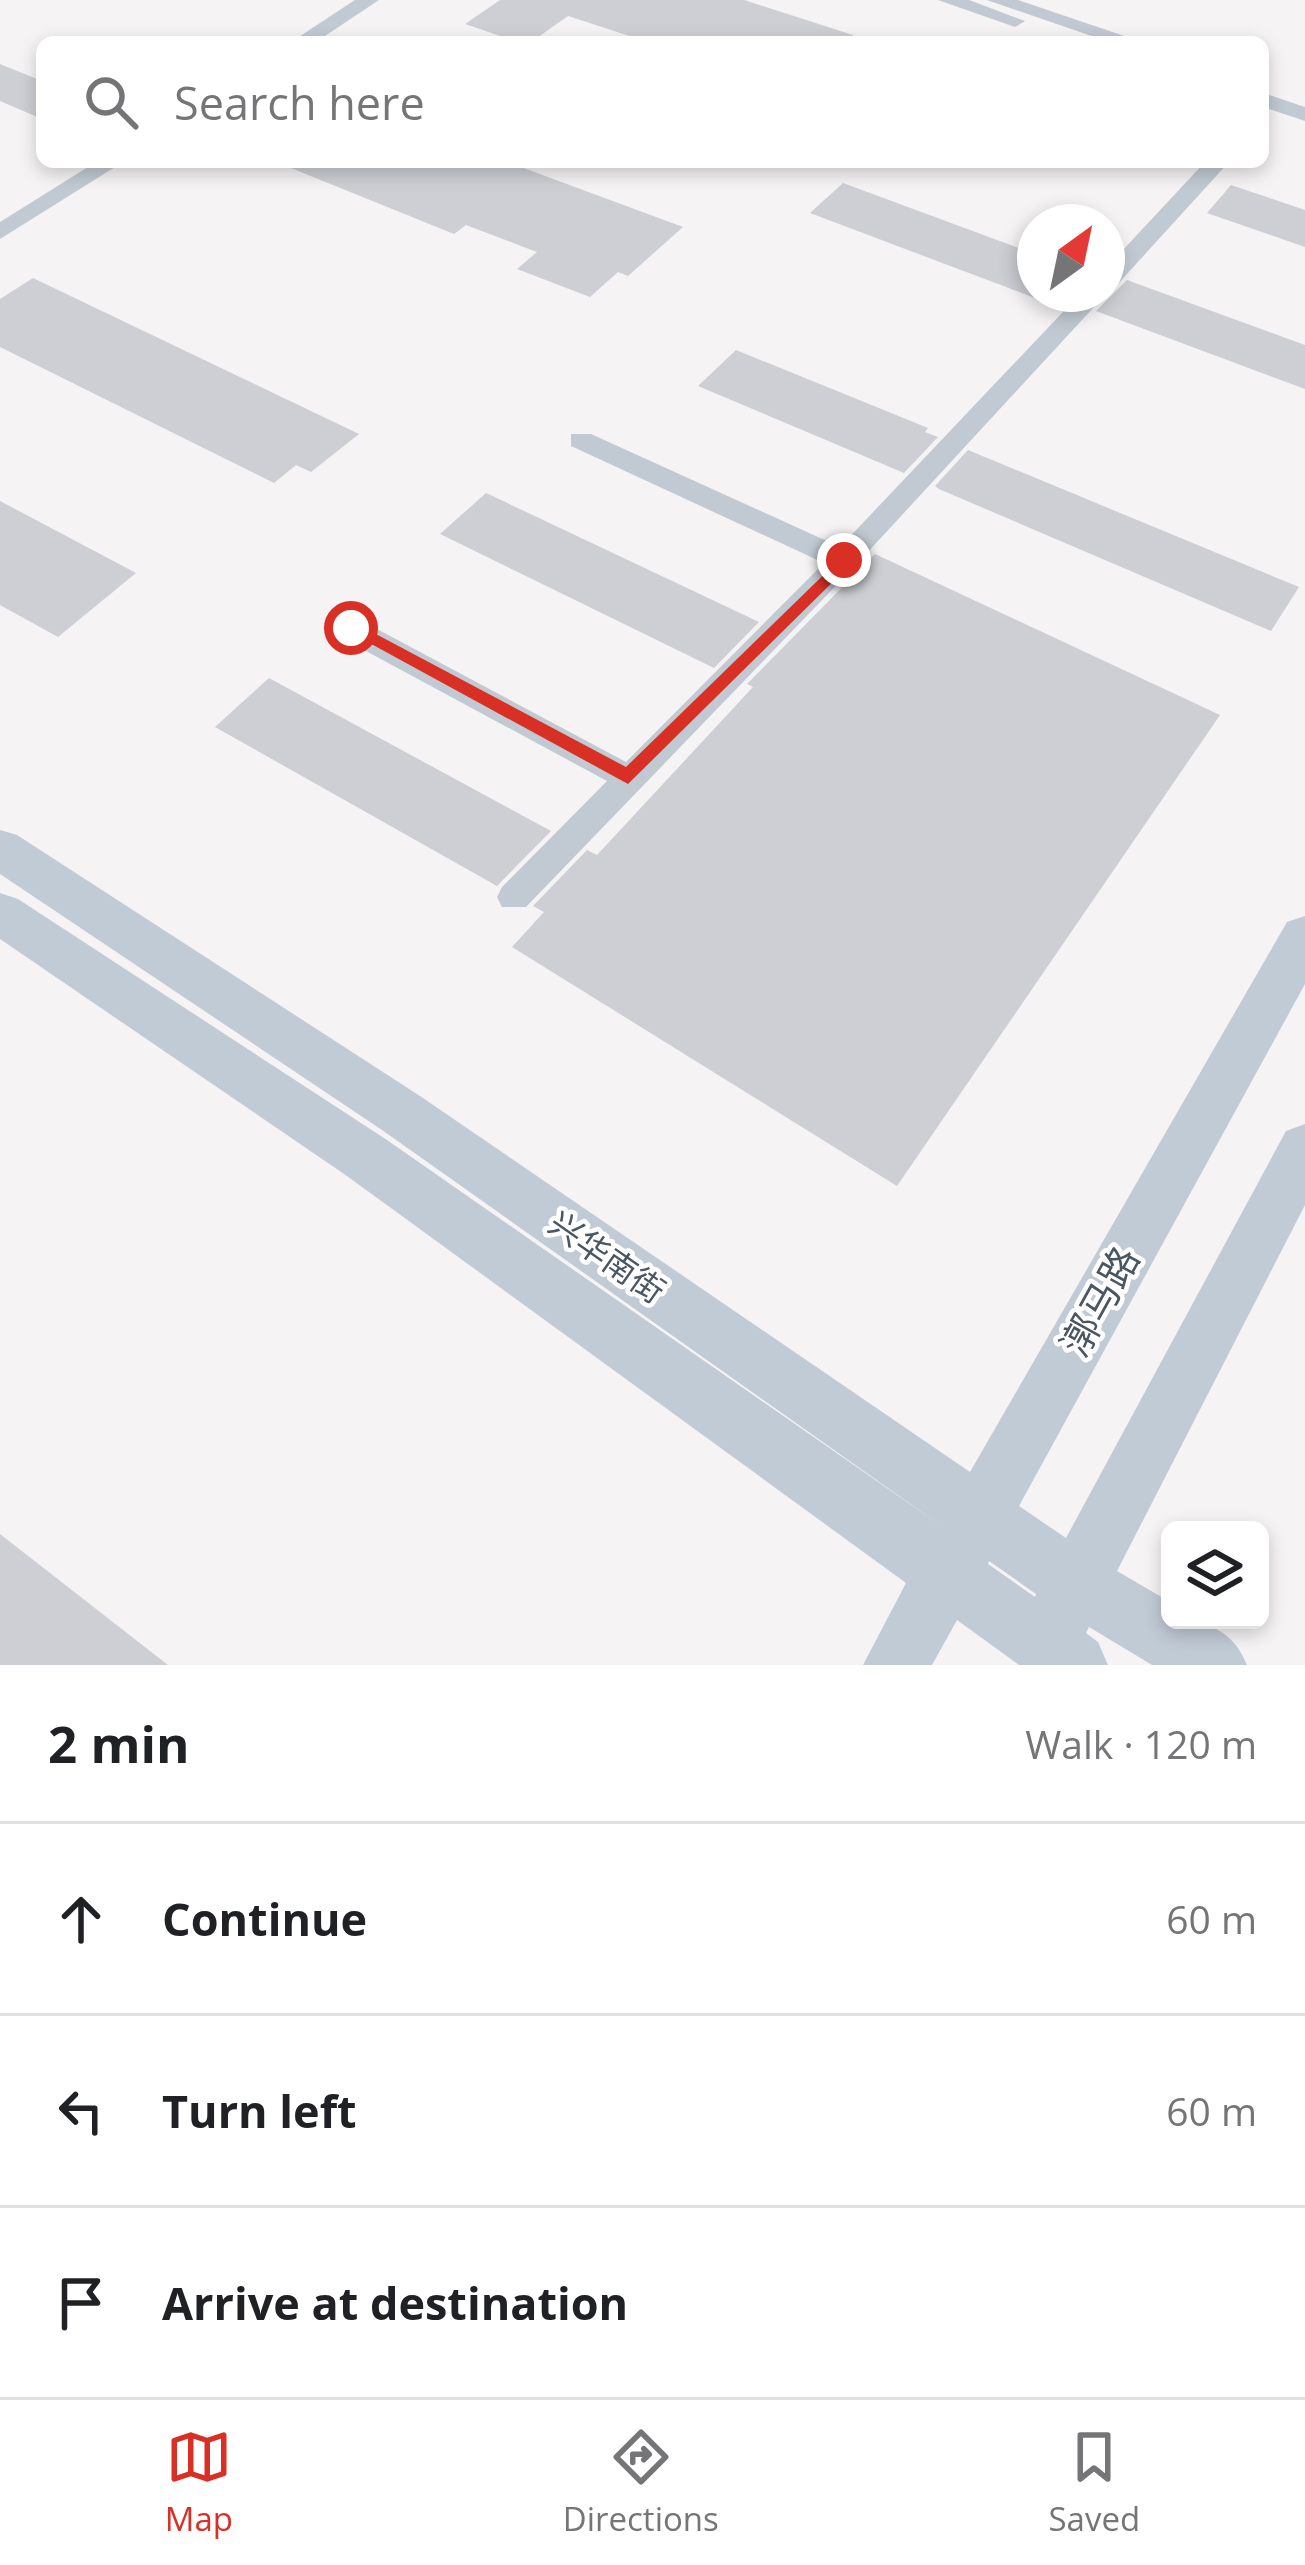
<!DOCTYPE html>
<meta charset="utf-8">
<style>
:root{--surface:#fff;--page:#f6f6f6;--text:#202124;--muted:#757577;--line:#e0e0e0;--accent:#d93025}
body{margin:0;font-family:"Open Sans","Noto Sans SC",sans-serif;background:var(--page);color:var(--text)}
.controls{position:absolute;right:36px;bottom:36px;display:grid;overflow:hidden;border-radius:18px;box-shadow:0 6px 18px #0003}
.controls button{width:108px;height:108px;display:grid;place-items:center;padding:0;border:0;border-bottom:3px solid var(--line);background:var(--surface);color:var(--text);font:60px sans-serif}
.compass{position:absolute;left:1017px;top:204px;width:108px;height:108px;border-radius:50%;background:var(--surface);box-shadow:0 6px 18px #0003;rotate:33deg}
.stop{position:absolute;width:36px;height:36px;margin:-27px;border:9px solid #d93025;border-radius:50%;background:#fff}
.stop.end{background:#d93025;border-color:#fff;box-shadow:0 3px 12px #0008}
.list{margin:0;padding:0;list-style:none}
h2{display:flex;justify-content:space-between;align-items:center;height:156px;margin:0;padding:0 48px;font-size:51px}
h2 small{font-size:39px;font-weight:400;color:var(--muted)}
.list li{display:grid;grid-template-columns:78px 1fr auto;gap:36px;align-items:center;box-sizing:border-box;height:192px;padding:0 48px;border-top:3px solid var(--line)}
.list b{display:block;font-size:45px;white-space:nowrap}
.list em{font-size:39px;font-style:normal;color:var(--muted)}
.icon{flex:none;width:66px;height:66px;fill:none;stroke:currentColor;stroke-width:2;stroke-linecap:round;stroke-linejoin:round}
.map{position:relative;flex:none;width:1305px;height:1665px;overflow:hidden}
.search{position:absolute;background:var(--surface);box-shadow:0 6px 18px #0003;left:36px;right:36px;top:36px;height:132px;display:flex;align-items:center;gap:30px;box-sizing:border-box;padding:0 42px;border-radius:18px;color:var(--muted);font-size:45px}
.sheet{height:732px;background:var(--surface)}
nav{display:flex;justify-content:space-around;align-items:center;box-sizing:border-box;height:168px;border-top:3px solid var(--line);background:var(--surface);font-size:33px;color:var(--muted)}
nav a{display:grid;justify-items:center;gap:6px}
nav .on{color:var(--accent)}
.map>svg:first-child{display:block}
.building{fill:#cdcfd5}
.lines{fill:none;stroke-linecap:round;stroke-linejoin:round}
.minor{fill:#c1cad2;fill-rule:evenodd}
.secondary{fill:#c1cbd6;fill-rule:evenodd}
.route{fill:#d93025}
.labels{text-anchor:middle;stroke-width:9;stroke-linejoin:round;paint-order:stroke}
.street-label{font-size:33px;fill:#4a5661;stroke:#fff}
.near-street-label{font-size:39px;fill:#4a5661;stroke:#fff}
</style>
<div class="map">
<svg width="1305" height="1665" viewBox="0 0 1305 1665">
<rect width="100%" height="100%" fill="#f5f3f3"/>
<path class="building" d="M500 0H744L853 35 851 42H648L568 16 531 42H518L465 24Z
M0 64 42 81V119L0 101Z
M276 162H507L683 227 628 276 618 272 590 297 517 269 537 252 466 225 454 234Z
M843 183 1035 254V298L810 213Z
M1231 185 1305 210V247L1207 213Z
M33 278 359 434 311 472 296 465 274 483 0 347V299Z
M1127 280 1305 345V389L1096 311Z
M736 350 928 428 925 432 938 437 904 473 698 386Z
M968 450 1299 587 1271 631 939 489 935 486Z
M486 493 759 622 714 668 440 534Z
M0 501 136 573 58 637 0 605Z
M875 554 1220 715 897 1186 512 947 544 912 533 906 587 850 597 855 753 687 747 684Z
M269 678 551 831 497 886 215 727Z
M0 1534 168 1665H0Z"/>
<g class="lines">
<path class="minor" d="M355 0H379L316 42H291Z
M938 0H969L1025 21 1015 27Z
M987 0H1018L1142 42H1109Z
M1263 93 1305 107V121L1263 107Z
M96 162H123L0 239V222Z
M1205 162H1229L1116 286 1107 288V267Z
M1080 294H1106L854 567 526 907H502L497 897 502 887 607 781 340 637 336 629 340 621H362L626 762 824 563 571 446V434H591L840 547Z"/>
<path class="secondary" d="M0 830 17 835 420 1096 970 1472 1287 922 1305 916V984L1019 1506 1066 1538 1286 1131 1305 1124V1205L1117 1571 1170 1602V1620C1207 1620 1233 1630 1247 1665H1152L1089 1627 1086 1633 1098 1642 1108 1665H1019L957 1620 932 1665H863L906 1583 347 1176 0 939V893L18 899 387 1140 940 1525 382 1130 0 874ZM989 1561 1036 1594 1035 1597 988 1564Z"/>
</g>
<path class="route" d="M844 555 853 560 850 565 628 784 342 628 357 624 626 767Z"/>
<g class="labels">
<g class="street-label">
<text transform="translate(607 1257) rotate(35)" y="12">兴华南街</text>
</g>
<g class="near-street-label">
<text transform="translate(1100 1301) rotate(-61)" y="14">漷马路</text>
</g>
</g>
</svg>
<div class="controls">
<button><svg class="icon" aria-label="layers" viewBox="0 0 24 24"><path d="M12 4l9 5-9 5-9-5zM3 14l9 5 9-5"/></svg></button>
</div>
<svg class="compass" viewBox="-18 -18 36 36"><path d="M0-13l5 13h-10z" fill="#e53935"/><path d="M0 13l5-13h-10z" fill="#757577"/></svg>
<div class="stop" style="left:351px;top:628px"></div>
<div class="stop end" style="left:844px;top:560px"></div>
<div class="search"><svg class="icon" aria-label="search" viewBox="0 0 24 24"><circle cx="10" cy="10" r="6"/><path d="M15 15l6 6"/></svg>Search here</div>
</div>
<section class="sheet">
<h2>2 min<small>Walk · 120 m</small></h2>
<ul class="list">
<li><svg class="icon" aria-label="ahead" viewBox="0 0 24 24"><path d="M12 20V5M6 11l6-6 6 6"/></svg><div><b>Continue</b></div><em>60 m</em></li>
<li><svg class="icon" aria-label="left" viewBox="0 0 24 24"><path d="M17 20v-9H6M10 6l-5 5 5 5"/></svg><div><b>Turn left</b></div><em>60 m</em></li>
<li><svg class="icon" aria-label="arrive" viewBox="0 0 24 24"><path d="M6 21V4h12l-3 4 3 4H6"/></svg><div><b>Arrive at destination</b></div></li>
</ul>
</section>
<nav>
<a class="on"><svg class="icon" aria-label="map" viewBox="0 0 24 24"><path d="M3 6l6-2 6 2 6-2v14l-6 2-6-2-6 2zM9 4v14M15 6v14"/></svg>Map</a>
<a><svg class="icon" aria-label="directions" viewBox="0 0 24 24"><path d="M12 3l9 9-9 9-9-9zM9 14v-3h6M13 9l2 2-2 2"/></svg>Directions</a>
<a><svg class="icon" aria-label="saved" viewBox="0 0 24 24"><path d="M7 4h10v16l-5-4-5 4z"/></svg>Saved</a>
</nav>
